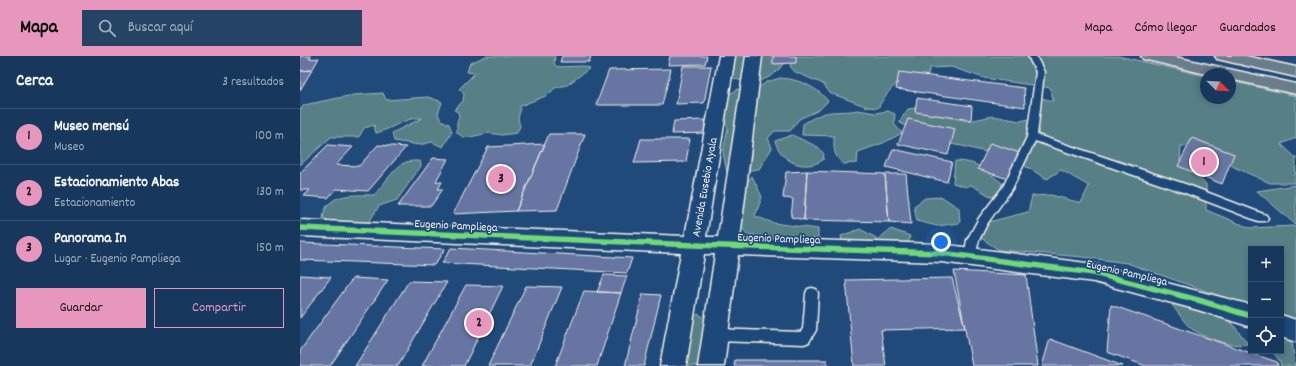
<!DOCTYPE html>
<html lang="es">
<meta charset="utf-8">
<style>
:root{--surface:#17385c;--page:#244365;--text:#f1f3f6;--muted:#9eacbb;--line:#365272;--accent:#e797bd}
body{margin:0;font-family:Dekko,sans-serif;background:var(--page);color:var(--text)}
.controls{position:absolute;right:12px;bottom:12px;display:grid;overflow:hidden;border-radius:0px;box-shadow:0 2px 6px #0003}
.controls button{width:36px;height:36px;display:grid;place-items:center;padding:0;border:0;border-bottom:1px solid var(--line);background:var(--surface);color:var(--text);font:20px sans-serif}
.compass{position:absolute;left:900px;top:12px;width:36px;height:36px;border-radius:50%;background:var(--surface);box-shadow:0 2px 6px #0003;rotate:114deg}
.you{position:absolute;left:641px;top:186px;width:14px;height:14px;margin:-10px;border:3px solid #fff;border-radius:50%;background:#1a73e8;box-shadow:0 0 0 6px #1a73e833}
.badge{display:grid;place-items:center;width:26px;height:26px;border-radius:50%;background:var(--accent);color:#111;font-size:13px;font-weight:700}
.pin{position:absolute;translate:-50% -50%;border:2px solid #fff;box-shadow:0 1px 4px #0006}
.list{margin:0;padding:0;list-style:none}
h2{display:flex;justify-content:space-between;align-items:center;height:52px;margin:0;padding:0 16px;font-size:17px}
h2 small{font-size:13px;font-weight:400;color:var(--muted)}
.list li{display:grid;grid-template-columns:26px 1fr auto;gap:12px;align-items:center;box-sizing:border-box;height:56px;padding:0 16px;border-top:1px solid var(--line)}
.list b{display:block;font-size:15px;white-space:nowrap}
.list p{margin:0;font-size:13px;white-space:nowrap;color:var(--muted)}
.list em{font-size:13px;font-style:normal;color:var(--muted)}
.actions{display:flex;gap:8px;padding:12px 16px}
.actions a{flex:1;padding:9px 0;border:1px solid var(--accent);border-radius:0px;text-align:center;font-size:14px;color:var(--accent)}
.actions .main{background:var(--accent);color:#111}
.icon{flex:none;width:22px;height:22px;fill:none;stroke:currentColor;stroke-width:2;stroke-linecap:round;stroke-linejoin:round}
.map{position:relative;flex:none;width:996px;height:310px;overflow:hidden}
header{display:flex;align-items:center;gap:24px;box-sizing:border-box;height:56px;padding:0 20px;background:var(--accent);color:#111}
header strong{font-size:19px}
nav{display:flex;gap:22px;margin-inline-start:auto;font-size:14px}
.search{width:280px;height:36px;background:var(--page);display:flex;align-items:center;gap:10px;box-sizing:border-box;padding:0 14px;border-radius:0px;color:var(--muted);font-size:15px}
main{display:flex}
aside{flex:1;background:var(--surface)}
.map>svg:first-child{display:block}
.green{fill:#567f86;stroke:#a5b8b7}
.building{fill:#6674a1;stroke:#f4f1e8}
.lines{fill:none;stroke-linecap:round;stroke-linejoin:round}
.lane-casing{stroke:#f4f1e8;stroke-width:3}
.street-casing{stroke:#f4f1e8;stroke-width:3}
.primary-casing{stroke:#f4f1e8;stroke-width:3}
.lane{fill:#1f4a7a;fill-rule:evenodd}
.street{fill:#1f4a7a;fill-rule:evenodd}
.primary{fill:#6b7d8b;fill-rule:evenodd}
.cycleway-casing{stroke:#1f4a7a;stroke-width:8}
.cycleway{stroke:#71d979;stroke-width:5.5}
.labels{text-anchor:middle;stroke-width:3.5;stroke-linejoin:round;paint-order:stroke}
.street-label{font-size:12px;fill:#f4f1e8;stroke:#1f4a7a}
</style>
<header>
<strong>Mapa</strong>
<div class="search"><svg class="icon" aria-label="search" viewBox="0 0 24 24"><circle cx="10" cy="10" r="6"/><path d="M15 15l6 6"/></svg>Buscar aquí</div>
<nav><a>Mapa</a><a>Cómo llegar</a><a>Guardados</a></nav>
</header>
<main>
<aside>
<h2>Cerca<small>3 resultados</small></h2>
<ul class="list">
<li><span class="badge">1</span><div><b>Museo mensú</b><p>Museo</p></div><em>100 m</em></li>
<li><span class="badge">2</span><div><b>Estacionamiento Abas</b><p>Estacionamiento</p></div><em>130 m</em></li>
<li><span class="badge">3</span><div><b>Panorama In</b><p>Lugar · Eugenio Pampliega</p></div><em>150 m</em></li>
</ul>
<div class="actions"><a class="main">Guardar</a><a>Compartir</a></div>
</aside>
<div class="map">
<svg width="996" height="310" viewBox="0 0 996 310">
<rect width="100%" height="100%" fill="#1f4a7a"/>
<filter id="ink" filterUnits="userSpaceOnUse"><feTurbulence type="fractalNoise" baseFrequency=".025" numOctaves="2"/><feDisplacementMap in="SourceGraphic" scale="8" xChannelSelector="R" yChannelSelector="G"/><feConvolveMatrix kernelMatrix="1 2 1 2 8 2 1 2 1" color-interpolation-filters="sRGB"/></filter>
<g filter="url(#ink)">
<path class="green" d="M186 0H255L254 7 257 11 283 10 290 12 267 29 255 32 248 39 220 50V54L218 63 220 70 217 77 202 79 189 77 165 82 157 77V66L159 60 158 56 154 54 163 45 164 38 159 33 175 17 167 16 170 7Z
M417 0H476L484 7C469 28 448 31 425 18L430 1Z
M497 0H818L906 20V42H930V25L996 40V82L981 88 996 102 995 127H970L934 111 903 91 881 90 880 106 906 128V154L950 172 996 170V263L981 259V193H951V251L827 207 783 201 699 194 678 180 685 167 728 156 732 140 751 139 781 147 789 130 761 114 747 123 725 110 711 98 686 96 662 90 638 86 618 78 599 66 608 53 624 51 642 60 669 65 693 60 720 65 738 61 733 52V40L753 45 751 32 684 22 651 11 630 12 627 21 610 18C594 29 587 35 578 52L568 51 530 37 523 28 495 16 490 10 494 1Z
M480 22C498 23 516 30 528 45L519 54 499 63 490 75H475L468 82 472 92 459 113 427 117 423 96 428 71 423 63 426 40 440 32 459 31 467 26Z
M83 37 86 44 128 41 142 46 138 58 141 64 149 68 152 76 143 91 132 86 119 89 94 85 92 77 122 62C108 60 90 74 76 77L74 69 64 72 59 81H31L0 109V54L4 49 53 39Z
M558 54 575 57 588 55 595 58 594 68 602 77 583 87 558 96 557 107 543 108C533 99 534 93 534 80L502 79 503 68C511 63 523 56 532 56 542 55 549 56 558 54Z
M492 79 518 91 524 98 523 104C504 116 481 106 475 85Z
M120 105 121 110 97 144 79 150 69 166 37 168 23 162C26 136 54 139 74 139 83 130 95 110 106 106 110 105 115 105 120 105Z
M655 105C678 105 685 114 702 127L700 138 692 141 671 129 666 131 653 127Z
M452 120 462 141 455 160 473 167 518 173V189L447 178 437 165 444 129Z
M996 129V169L957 135Z
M642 141 659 152 660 167 637 170 617 165 614 150 625 142Z
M560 173 578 183 591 173 610 180 606 195 544 193 541 180Z
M890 246 926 259 948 288C929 291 908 283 892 273 885 268 878 256 872 249Z
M398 258 407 263 401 310H372L389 265Z
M981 275 991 278 995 310H981L980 305 972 295H981Z"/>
<path class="building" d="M0 0H11L9 3 19 2 12 14 0 15Z
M262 0H291L289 6H260Z
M370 0H407L405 8 368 9Z
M473 0H496V7L473 8Z
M383 10H411L404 47 376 48Z
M371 13 362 49H296L309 14Z
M12 14 0 34V15Z
M599 16 724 32 725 51 596 33Z
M617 42 672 50 671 64 615 56Z
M608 63 655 73 648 99 598 88Z
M405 64V77L372 78 374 65Z
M249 78H285L257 154 216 155Z
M892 82 934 98 922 128 878 110Z
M341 83H390L386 106 334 107Z
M690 87 720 97 708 123 678 113Z
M245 88 216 155 153 158 188 91Z
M28 89 53 91 36 109 59 110 78 89 106 91 68 135 36 133 28 142 4 140 10 134H0V117Z
M593 93 652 106 647 126 586 111Z
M133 102 148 103 136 125 142 126 138 133H143L131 150H98Z
M507 115 585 118 589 166 504 164Z
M507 115 504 164 491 161 493 143 483 142 486 116Z
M585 118H606L611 168 589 166Z
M0 187 145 193 134 209 0 204Z
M151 192 332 202 327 217 142 207Z
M654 215 726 219 738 310H672Z
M0 219 31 221 0 262Z
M304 219 327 220 321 237 297 236Z
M53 222 88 224 30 310H0V295Z
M652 222 665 272 581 274 586 310H554L546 224Z
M109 225 147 226 98 310H55Z
M166 229 203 230 164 310H122Z
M226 230 262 231 230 310H188Z
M284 235 321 237 297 310H255Z
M343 238 361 239 344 310H325Z
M811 249 977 306 978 310H846L807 296Z
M750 283 823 310H742Z
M435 304H527V310H434Z"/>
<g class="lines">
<defs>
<path id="lane" d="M728 0H736L744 16 737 79 888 129 966 159 968 162 966 165H958L880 135 735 85 712 133 687 168 679 184 674 204 670 206 666 204 664 201 667 184 679 162 703 131 727 81 736 16Z
M512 232 516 233 518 237 516 274 509 286 504 288 415 285 410 283 408 279 410 275 415 273 500 276 503 273 506 237 508 233Z"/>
<path id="street" d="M419 0H435L406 181H418L446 0H462L440 182 641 188 794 208 951 249V271L898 254 794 226 641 206 438 199 424 310H398L415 198H404L386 310H360L381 197 0 180V164L385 180Z
M981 259 996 264V286L981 281Z"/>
<path id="primary" d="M841 0H871L996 28V38L930 23V18H906L843 3Z
M915 0H946L996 11V21L917 3Z"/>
</defs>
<use href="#lane" class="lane-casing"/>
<use href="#street" class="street-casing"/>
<use href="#primary" class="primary-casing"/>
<use href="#lane" class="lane"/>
<use href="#street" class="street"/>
<use href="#primary" class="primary"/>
<defs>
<path id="cycleway" d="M0 172 394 189 641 197 794 217 898 244 951 260"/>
</defs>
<use href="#cycleway" class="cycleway-casing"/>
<use href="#cycleway" class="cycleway"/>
</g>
</g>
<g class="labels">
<g class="street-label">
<text transform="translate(404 131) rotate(-80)" y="4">Avenida Eusebio Ayala</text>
<text transform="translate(156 169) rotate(3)" y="4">Eugenio Pampliega</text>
<text transform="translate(479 182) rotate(2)" y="4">Eugenio Pampliega</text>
<text transform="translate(827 216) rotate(13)" y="4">Eugenio Pampliega</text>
</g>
</g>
</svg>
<div class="controls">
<button>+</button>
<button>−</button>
<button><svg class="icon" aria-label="locate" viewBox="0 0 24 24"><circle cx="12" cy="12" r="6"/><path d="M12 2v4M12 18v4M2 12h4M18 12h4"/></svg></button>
</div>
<svg class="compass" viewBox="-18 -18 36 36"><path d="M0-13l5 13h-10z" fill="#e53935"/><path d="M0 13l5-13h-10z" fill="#9eacbb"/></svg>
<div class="you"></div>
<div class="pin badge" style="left:904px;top:106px">1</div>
<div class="pin badge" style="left:179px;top:267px">2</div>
<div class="pin badge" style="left:201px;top:123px">3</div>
</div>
</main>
